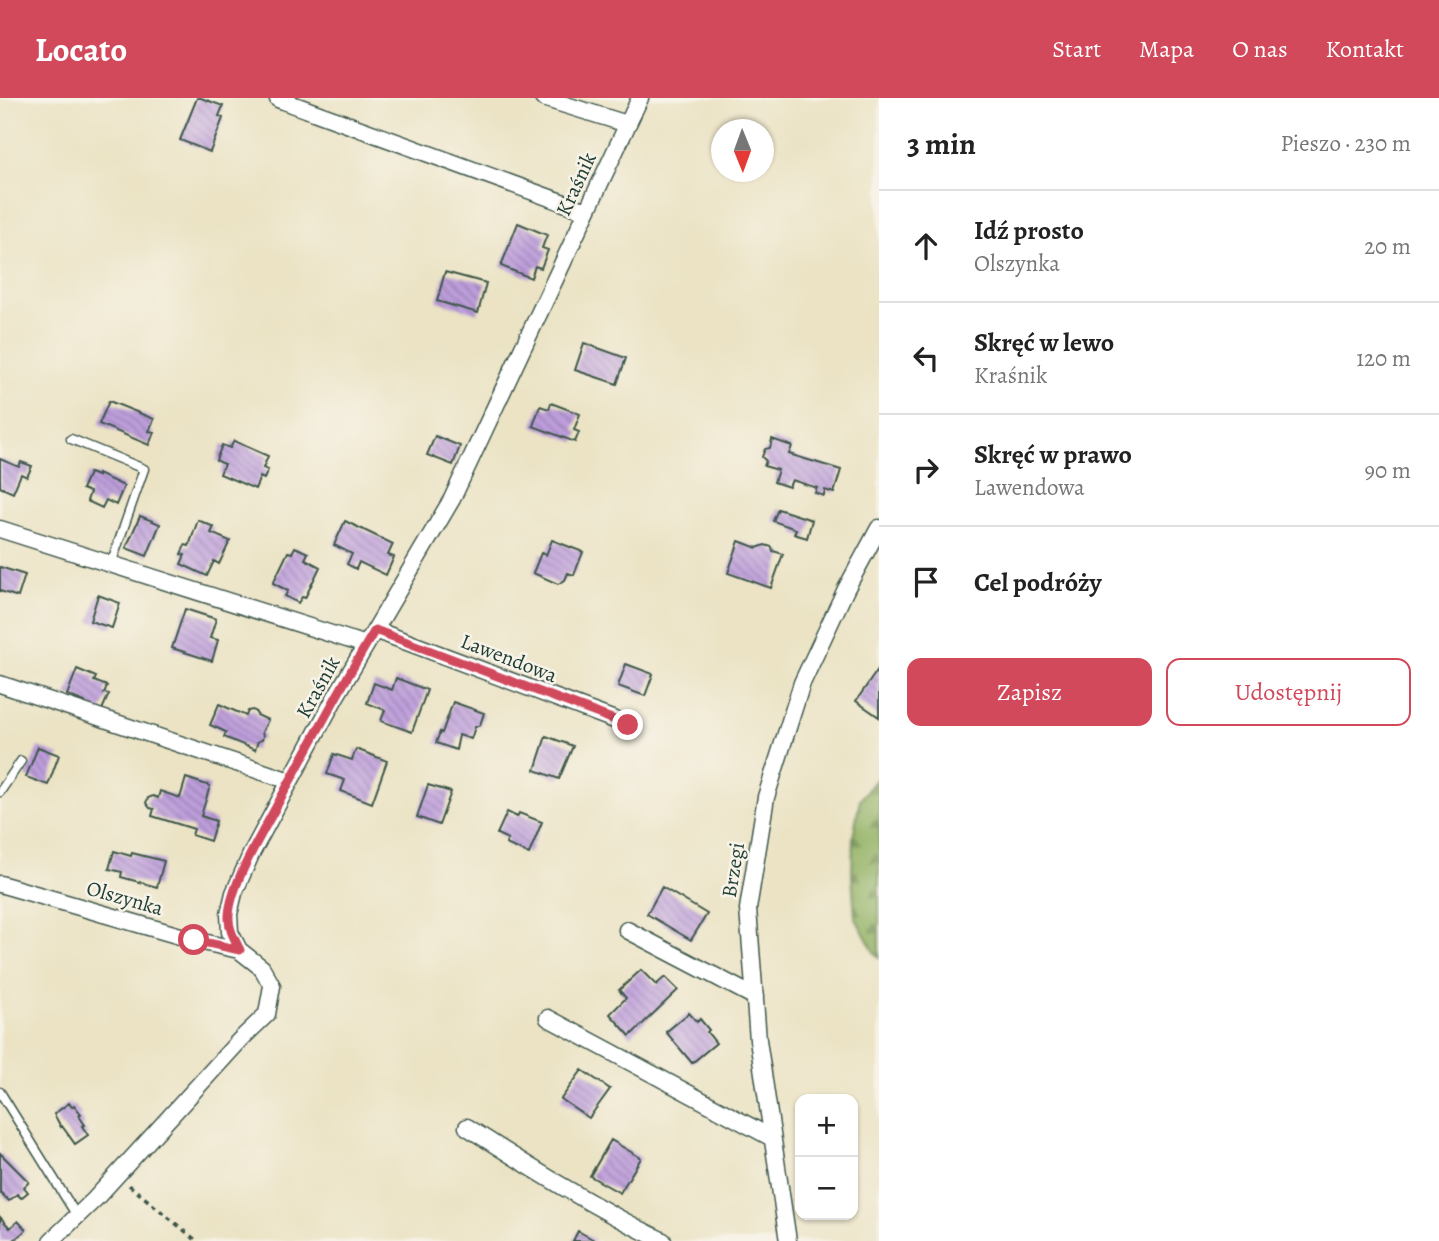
<!DOCTYPE html>
<html lang="pl">
<meta charset="utf-8">
<style>
:root{--surface:#fff;--page:#f6f6f6;--text:#222;--muted:#767676;--line:#e0e0e0;--accent:#d1495b}
body{margin:0;font-family:Alegreya,serif;background:var(--page);color:var(--text)}
.controls{position:absolute;right:21px;bottom:21px;display:grid;overflow:hidden;border-radius:14px;box-shadow:0 2px 5px #0004}
.controls button{width:63px;height:63px;display:grid;place-items:center;padding:0;border:0;border-bottom:2px solid var(--line);background:var(--surface);color:var(--text);font:35px sans-serif}
.compass{position:absolute;left:711px;top:21px;width:63px;height:63px;border-radius:50%;background:var(--surface);box-shadow:0 2px 5px #0004;rotate:179deg}
.stop{position:absolute;width:21px;height:21px;margin:-16px;border:5px solid #d1495b;border-radius:50%;background:#fff}
.stop.end{background:#d1495b;border-color:#fff;box-shadow:0 2px 7px #0008}
.list{margin:0;padding:0;list-style:none}
h2{display:flex;justify-content:space-between;align-items:center;height:91px;margin:0;padding:0 28px;font-size:30px}
h2 small{font-size:23px;font-weight:400;color:var(--muted)}
.list li{display:grid;grid-template-columns:46px 1fr auto;gap:21px;align-items:center;box-sizing:border-box;height:112px;padding:0 28px;border-top:2px solid var(--line)}
.list b{display:block;font-size:26px;white-space:nowrap}
.list p{margin:0;font-size:23px;white-space:nowrap;color:var(--muted)}
.list em{font-size:23px;font-style:normal;color:var(--muted)}
.actions{display:flex;gap:14px;padding:21px 28px}
.actions a{flex:1;padding:16px 0;border:2px solid var(--accent);border-radius:14px;text-align:center;font-size:24px;color:var(--accent)}
.actions .main{background:var(--accent);color:#fff}
.icon{flex:none;width:38px;height:38px;fill:none;stroke:currentColor;stroke-width:2;stroke-linecap:round;stroke-linejoin:round}
.map{position:relative;flex:none;width:879px;height:1143px;overflow:hidden}
header{display:flex;align-items:center;gap:42px;box-sizing:border-box;height:98px;padding:0 35px;background:var(--accent);color:#fff}
header strong{font-size:33px}
nav{display:flex;gap:38px;margin-inline-start:auto;font-size:24px}
main{display:flex}
aside{flex:1;background:var(--surface)}
.map>svg:first-child{display:block}
.forest{fill:url(#forest-firs);stroke:#59784c;stroke-width:2}
.building{fill:url(#building-back-hatch)}
.lines{fill:none;stroke-linecap:round;stroke-linejoin:round}
.lane-casing{stroke:#3e564a;stroke-width:11}
.street-casing{stroke:#3e564a;stroke-width:19}
.path{stroke:#3e564a;stroke-width:3.5;stroke-dasharray:5 5;stroke-linecap:butt}
.lane{stroke:#fff;stroke-width:8}
.street{stroke:#fff;stroke-width:16}
.route{stroke:#d1495b;stroke-width:9}
.labels{text-anchor:middle;stroke-width:5;stroke-linejoin:round;paint-order:stroke}
.street-label{font-size:21px;fill:#1f3d34;stroke:#f7f3e8}
</style>
<header>
<strong>Locato</strong>
<nav><a>Start</a><a>Mapa</a><a>O nas</a><a>Kontakt</a></nav>
</header>
<main>
<div class="map">
<svg width="879" height="1143" viewBox="0 0 879 1143">
<defs>
<pattern id="forest-firs" width="22" height="20" patternUnits="userSpaceOnUse" patternTransform="scale(1.75)"><rect width="22" height="20" fill="#93b265"/><path d="M5 1l3.5 6h-7zM16 11l3.5 6h-7z" fill="#779254"/></pattern>
<pattern id="building-back-hatch" width="6" height="6" patternUnits="userSpaceOnUse" patternTransform="scale(1.75)"><rect width="6" height="6" fill="#bd9ddb"/><path d="M-1 5l2 2M0 0l6 6M5-1l2 2" fill="none" stroke="#9981b2"/></pattern>
</defs>
<rect width="100%" height="100%" fill="#f7f3e8"/>
<filter id="ink" filterUnits="userSpaceOnUse"><feTurbulence type="fractalNoise" baseFrequency=".0143" numOctaves="2"/><feDisplacementMap in="SourceGraphic" scale="14" xChannelSelector="R" yChannelSelector="G"/><feConvolveMatrix kernelMatrix="1 2 1 2 8 2 1 2 1" color-interpolation-filters="sRGB"/></filter>
<filter id="wash" filterUnits="userSpaceOnUse"><feTurbulence type="fractalNoise" baseFrequency=".00686" numOctaves="4" result="noise"/><feDisplacementMap in="SourceGraphic" scale="28" xChannelSelector="R" yChannelSelector="G"/><feGaussianBlur stdDeviation="1.57" result="paint"/><feColorMatrix in="noise" values="0 0 0 0 0 0 0 0 0 0 0 0 0 0 0 0 0 1.4 0 .05"/><feComposite in="paint" operator="in"/></filter>
<g filter="url(#wash)">
<rect width="100%" height="100%" fill="#ebe3c4"/>
<path class="forest" d="M879 678V859L874 854 855 819 852 778 853 739 860 701Z"/>
<g id="blocks">
<path class="building" d="M197 0H201L223 8 219 18 223 20 210 54 180 42Z
M518 125 547 137 542 150 548 152 541 170 535 168 531 180 501 168Z
M445 174 486 185 478 215 437 203Z
M584 245 626 260 617 286 575 272Z
M109 303 154 321 149 333 154 334 149 347 99 326Z
M551 305 580 316 574 332 579 334 575 344 533 328 540 308 549 311Z
M435 338 460 348 453 367 427 357Z
M772 341 792 348 789 356 841 372 834 395 825 392 824 398 815 395 817 390 792 382 789 389 774 384 778 372 764 368 766 363 762 359 765 351 770 350Z
M234 343 268 358 263 370 268 372 264 381 260 379 255 391 220 376 224 366 216 362 222 347 230 350Z
M0 361 19 369 21 364 32 368 27 379 21 376 13 395 0 389Z
M89 375 98 378V376L124 388 116 407 106 402 102 410 87 403 90 394 82 391Z
M778 411 812 422 807 440 794 436 796 431 773 423Z
M140 418 160 426 147 458 126 450Z
M198 422 214 429 211 435 230 443 219 466 214 463 207 478 181 466 185 457 181 456 185 447 189 448Z
M345 423 393 446 388 457 394 459 386 477 359 464 356 471 347 466 352 456 334 447Z
M552 442 583 454 574 477 568 475 565 482 558 486 533 475 541 455 546 457Z
M739 443 757 450 765 447 772 449 773 453 783 456 771 490 728 475Z
M295 449 308 455 305 461 320 469 305 500 302 499 298 505 285 498 288 493 273 485 288 454 292 455Z
M0 469 25 477 18 499 0 493Z
M98 497 120 505 112 530 90 523Z
M185 511 216 521 210 540 218 542 212 563 172 550Z
M626 566 653 576 645 598 618 588Z
M879 570V619L856 603Z
M77 571 96 579 94 583 107 588 104 595 109 596 101 614 84 608 85 604 67 597Z
M396 580 427 592 412 634 381 623 385 612 367 605 374 585 392 592Z
M453 604 484 615 480 627 475 629 471 641 459 637 456 652 436 645 440 634 442 635Z
M219 606 246 618 248 613 252 612 255 613 257 617 268 622 262 634 263 638 262 642 258 643 255 652 224 639 226 634 210 627Z
M546 638 573 648 559 681 535 672Z
M38 649 59 657 48 687 26 679Z
M356 651 387 663 372 705 341 693 345 682 327 676 334 656 352 662Z
M186 680 210 688 201 718 216 723 210 743 192 737 194 731 152 718 154 711 150 710 146 705 148 700 153 698 158 700 160 693 180 700Z
M428 687 451 694 439 727 417 719Z
M507 714 517 719 519 715 542 724 529 756 506 746 508 741 497 736Z
M114 753 131 758 132 755 164 763 157 789 121 779 122 774 109 771Z
M662 789 707 816 691 842 647 816Z
M641 872 656 887 665 879 678 892 630 938 610 916 626 900 619 892Z
M689 915 697 924 700 921 709 932 707 934 716 945 692 965 666 934Z
M582 972 610 991 589 1020 561 1001Z
M69 1005 72 1009 74 1007 81 1016 79 1018 85 1027 82 1028 88 1037 75 1046 62 1028 61 1029 54 1016Z
M611 1042 641 1060 620 1095 590 1078Z
M0 1055 29 1084 24 1089 28 1094 21 1100 17 1096 9 1103 0 1094Z
M0 1119 10 1130 18 1123 26 1132 13 1143H0Z
M578 1133 596 1143H573Z"/>
</g>
</g>
<g filter="url(#ink)">
<use href="#blocks" fill-opacity="0" stroke="#3e564a" stroke-width="2"/>
<g class="lines">
<defs>
<path id="lane" d="M71 341 144 371 111 466
M0 694 21 663
M0 994 77 1118"/>
<path id="street" d="M543 0 627 26
M278 1 586 113
M0 431 366 547
M375 532 628 627
M0 586 290 683
M0 786 194 842 239 852
M627 832 755 899
M548 920 772 1040
M467 1029C531 1070 595 1110 663 1143
M51 1143 95 1101 240 942 267 916 272 888 262 870 239 852 230 834 229 816 234 795 252 754 335 600 452 401 640 0
M788 1143 758 942 748 811 766 699 802 585 846 491 879 430"/>
</defs>
<use href="#lane" class="lane-casing"/>
<use href="#street" class="street-casing"/>
<path class="path" d="M129 1087 197 1143"/>
<use href="#lane" class="lane"/>
<use href="#street" class="street"/>
</g>
</g>
<g class="lines" filter="url(#ink)">
<path class="route" d="M194 842 240 852C234 840 228 830 229 817 231 786 261 737 276 709 308 650 340 590 375 532L628 627"/>
</g>
<g class="labels">
<g class="street-label">
<text transform="translate(576 86) rotate(-65)" y="7">Kraśnik</text>
<text transform="translate(509 560) rotate(21)" y="7">Lawendowa</text>
<text transform="translate(318 589) rotate(-61)" y="7">Kraśnik</text>
<text transform="translate(733 772) rotate(-81)" y="7">Brzegi</text>
<text transform="translate(125 800) rotate(16)" y="7">Olszynka</text>
</g>
</g>
</svg>
<div class="controls">
<button>+</button>
<button>−</button>
</div>
<svg class="compass" viewBox="-18 -18 36 36"><path d="M0-13l5 13h-10z" fill="#e53935"/><path d="M0 13l5-13h-10z" fill="#767676"/></svg>
<div class="stop" style="left:194px;top:842px"></div>
<div class="stop end" style="left:628px;top:627px"></div>
</div>
<aside>
<h2>3 min<small>Pieszo · 230 m</small></h2>
<ul class="list">
<li><svg class="icon" aria-label="ahead" viewBox="0 0 24 24"><path d="M12 20V5M6 11l6-6 6 6"/></svg><div><b>Idź prosto</b><p>Olszynka</p></div><em>20 m</em></li>
<li><svg class="icon" aria-label="left" viewBox="0 0 24 24"><path d="M17 20v-9H6M10 6l-5 5 5 5"/></svg><div><b>Skręć w lewo</b><p>Kraśnik</p></div><em>120 m</em></li>
<li><svg class="icon" aria-label="right" viewBox="0 0 24 24"><path d="M7 20v-9h11M14 6l5 5-5 5"/></svg><div><b>Skręć w prawo</b><p>Lawendowa</p></div><em>90 m</em></li>
<li><svg class="icon" aria-label="arrive" viewBox="0 0 24 24"><path d="M6 21V4h12l-3 4 3 4H6"/></svg><div><b>Cel podróży</b></div></li>
</ul>
<div class="actions"><a class="main">Zapisz</a><a>Udostępnij</a></div>
</aside>
</main>
